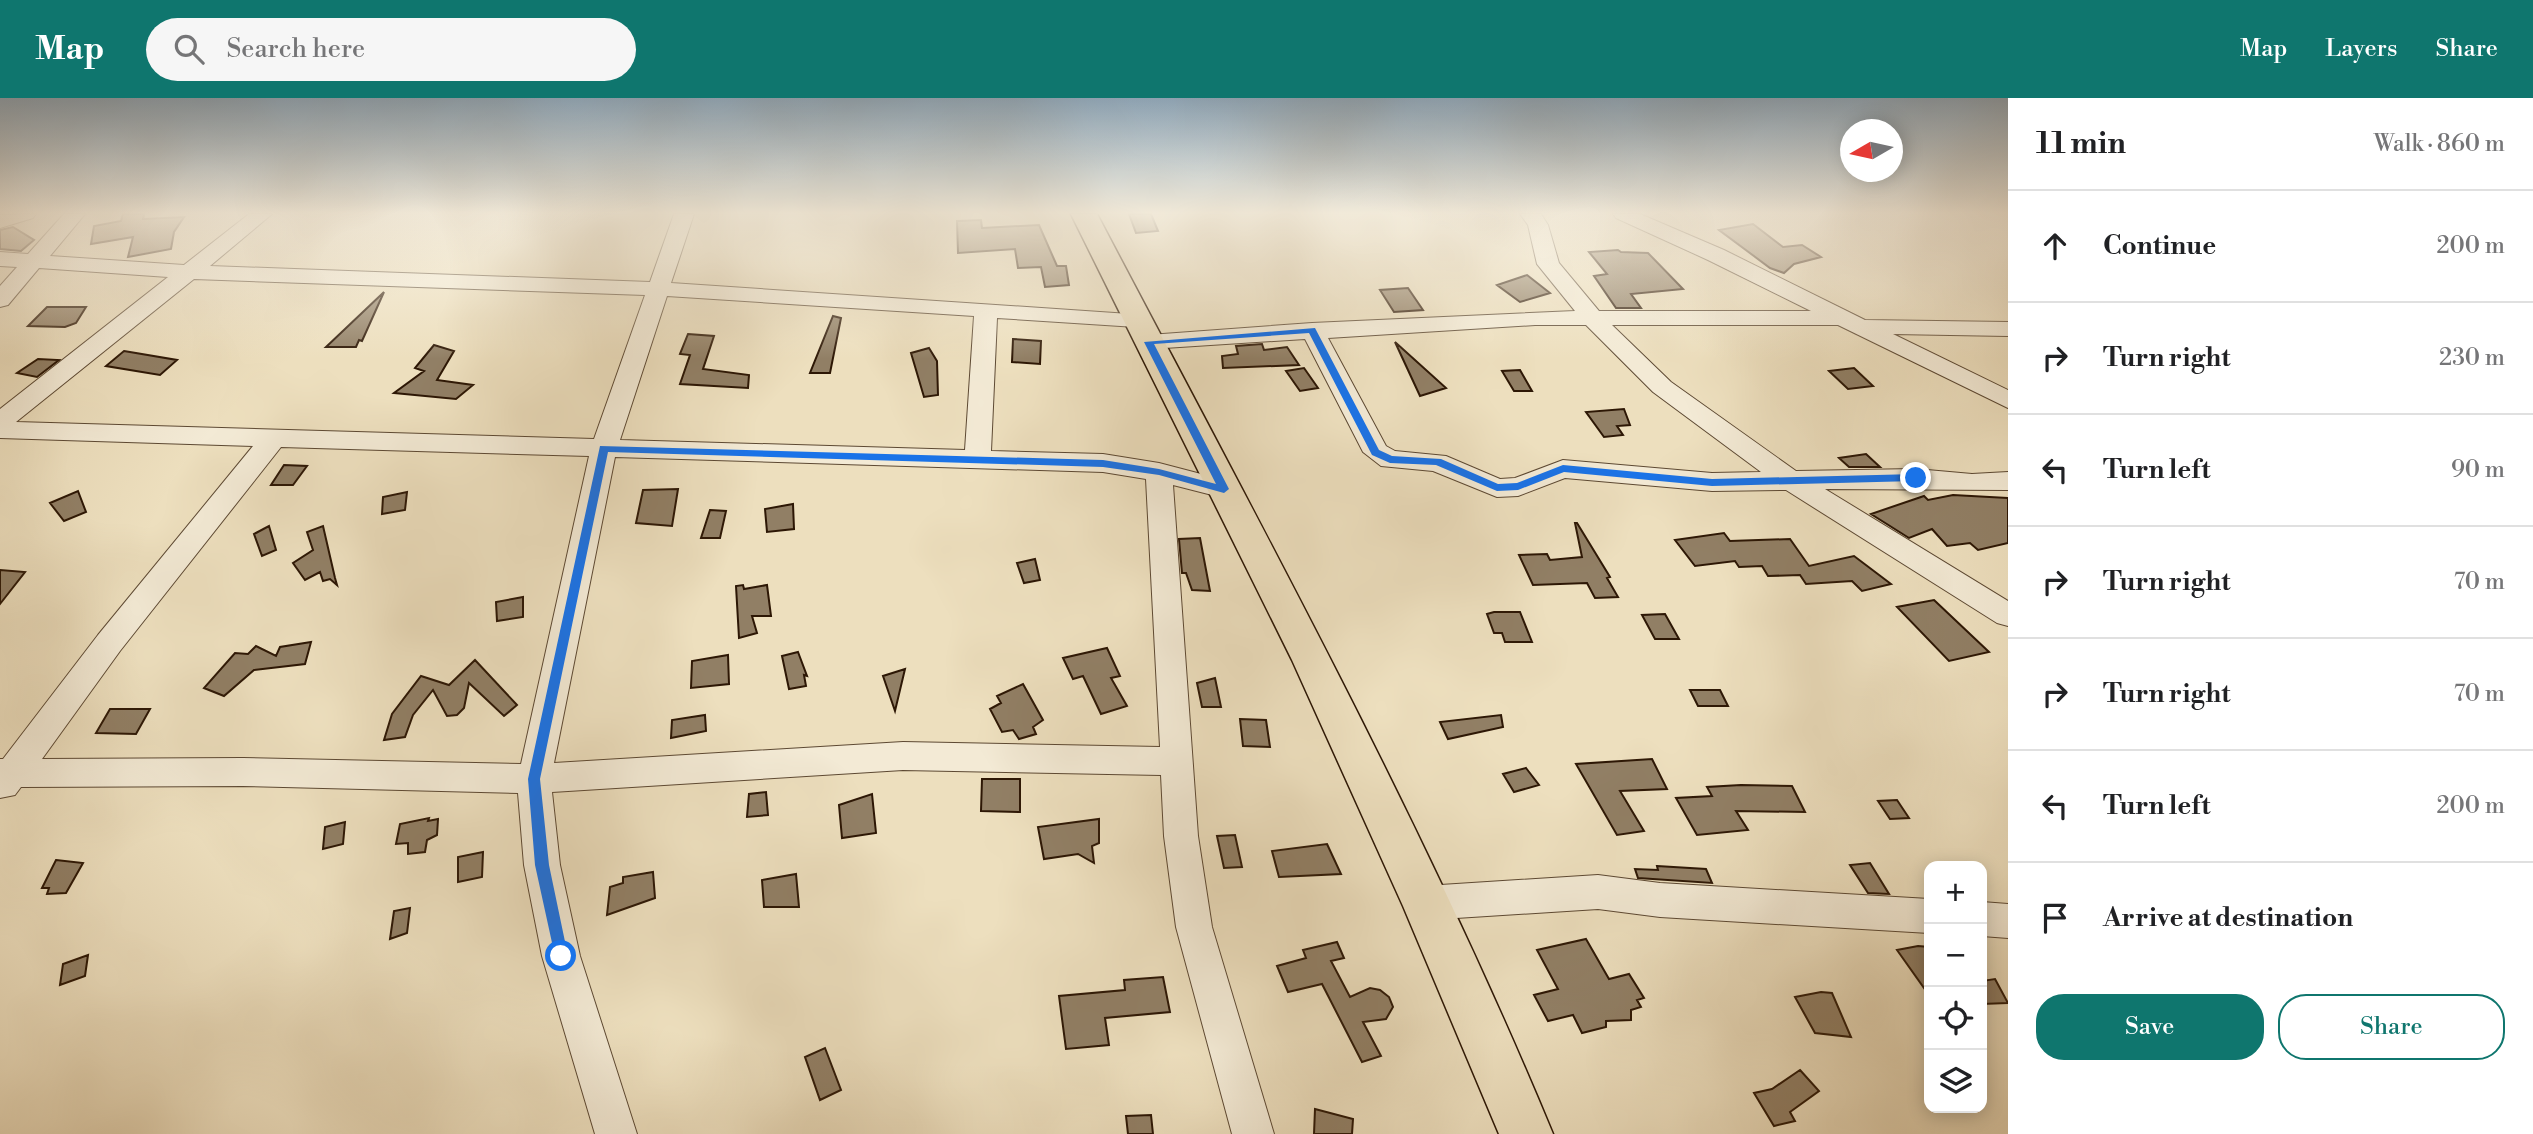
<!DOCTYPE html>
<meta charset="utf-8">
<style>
:root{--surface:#fff;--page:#f6f6f6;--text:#202124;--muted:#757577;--line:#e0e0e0;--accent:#0f766e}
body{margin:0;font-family:"Libre Bodoni",serif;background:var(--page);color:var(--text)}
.controls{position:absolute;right:21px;bottom:21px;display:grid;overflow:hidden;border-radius:14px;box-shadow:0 4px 18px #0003}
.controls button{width:63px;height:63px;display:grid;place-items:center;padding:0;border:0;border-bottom:2px solid var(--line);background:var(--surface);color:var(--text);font:35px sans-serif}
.compass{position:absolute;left:1840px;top:21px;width:63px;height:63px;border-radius:50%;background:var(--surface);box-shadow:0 4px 18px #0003;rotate:261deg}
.stop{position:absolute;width:21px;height:21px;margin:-16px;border:5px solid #1a73e8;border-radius:50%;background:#fff}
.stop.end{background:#1a73e8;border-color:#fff;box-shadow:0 2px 7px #0008}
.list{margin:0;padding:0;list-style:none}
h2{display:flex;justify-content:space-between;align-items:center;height:91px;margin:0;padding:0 28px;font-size:30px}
h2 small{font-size:23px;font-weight:400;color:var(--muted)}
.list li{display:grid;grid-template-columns:46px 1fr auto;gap:21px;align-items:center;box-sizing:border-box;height:112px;padding:0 28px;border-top:2px solid var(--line)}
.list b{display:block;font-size:26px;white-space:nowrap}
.list em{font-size:23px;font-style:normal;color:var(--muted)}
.actions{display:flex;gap:14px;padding:21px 28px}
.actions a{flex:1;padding:16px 0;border:2px solid var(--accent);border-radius:28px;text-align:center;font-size:24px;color:var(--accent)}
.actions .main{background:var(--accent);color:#fff}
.icon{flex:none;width:38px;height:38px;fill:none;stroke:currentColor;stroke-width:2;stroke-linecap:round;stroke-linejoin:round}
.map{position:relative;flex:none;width:2008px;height:1036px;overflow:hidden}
header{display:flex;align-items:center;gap:42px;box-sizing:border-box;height:98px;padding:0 35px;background:var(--accent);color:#fff}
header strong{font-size:33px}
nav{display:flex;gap:38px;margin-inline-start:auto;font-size:24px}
.search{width:490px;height:63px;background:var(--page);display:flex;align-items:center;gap:18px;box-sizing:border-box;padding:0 24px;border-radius:38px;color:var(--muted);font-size:26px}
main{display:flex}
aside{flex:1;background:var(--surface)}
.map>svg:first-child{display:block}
.building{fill:#917f65;stroke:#2d1705;stroke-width:2}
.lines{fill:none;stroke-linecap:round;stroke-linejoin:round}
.minor-casing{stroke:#5d4933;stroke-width:2}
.major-casing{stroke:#2d1705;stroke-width:3}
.minor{fill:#f3ead5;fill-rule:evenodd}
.major{fill:#eddfbe;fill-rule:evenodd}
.route{fill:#1a73e8}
</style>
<header>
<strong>Map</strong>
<div class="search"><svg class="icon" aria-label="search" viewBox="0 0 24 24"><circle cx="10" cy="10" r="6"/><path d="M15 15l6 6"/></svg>Search here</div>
<nav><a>Map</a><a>Layers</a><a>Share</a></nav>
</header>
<main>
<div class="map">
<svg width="2008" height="1036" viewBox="0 0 2008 1036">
<rect width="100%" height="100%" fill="#eddfbe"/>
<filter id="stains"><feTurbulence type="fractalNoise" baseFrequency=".00286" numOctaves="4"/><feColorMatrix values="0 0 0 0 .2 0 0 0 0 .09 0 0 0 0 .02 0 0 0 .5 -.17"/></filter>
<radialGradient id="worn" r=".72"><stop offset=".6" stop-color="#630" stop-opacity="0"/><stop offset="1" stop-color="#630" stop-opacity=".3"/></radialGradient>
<path class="building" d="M123 116H144L143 121 184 119 174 134 171 151 128 159 133 139 91 146 94 128 121 123Z
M1129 116H1151L1158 133 1136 135Z
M981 122 982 130 1039 127 1057 168H1066L1069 187 1045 189 1041 169 1018 170 1015 151 958 155 957 123Z
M1753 126 1783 149 1802 147 1821 159 1794 166 1784 175 1770 170 1719 132Z
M13 129 34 142 21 153 0 151V132Z
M1618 152 1621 154 1648 155 1683 191 1631 196 1641 210H1616L1594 178 1607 176 1589 154Z
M1527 177 1550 195 1520 204 1497 187Z
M1408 190 1423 212 1394 214 1380 192Z
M384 194 362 243 359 242 356 249H326Z
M47 209H86L76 225 65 229 28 228Z
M833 218 841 220 830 275H810Z
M688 236 714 238 703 271 749 277 748 290 680 286 690 257 680 256Z
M1013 241 1041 243 1040 266 1012 264Z
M1395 244 1446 290 1420 298Z
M1262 246 1264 252 1287 249 1299 267 1223 270 1222 258 1238 256 1236 248Z
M434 247 454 253 437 282 473 287 456 301 394 295 424 273 415 270Z
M929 250 937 263 938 297 924 299 911 255Z
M124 253 177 262 160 277 106 268Z
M38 261 59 262 37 279 17 275Z
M1304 270 1318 290 1300 293 1286 273Z
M1854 270 1873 288 1848 291 1829 273Z
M1520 272 1532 293H1514L1502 273Z
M1624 311 1630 327 1617 328 1623 337 1604 339 1586 314Z
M1866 356 1880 369H1849L1839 360Z
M284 367 307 368 293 387H271Z
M678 391 672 428 636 425 643 392Z
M78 393 86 414 64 423 50 405Z
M407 394 405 412 382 416 383 399Z
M1953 397 2008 400V445L1978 452 1970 445 1947 448 1932 431 1909 440 1871 416 1924 398 1928 402Z
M793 406 794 431 767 434 765 411Z
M710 412 726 413 720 440H701Z
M1575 425H1577L1610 479 1607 480 1618 499 1595 500 1587 485 1533 487 1519 457 1547 456 1550 462 1582 459Z
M269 428 276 452 262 458 254 436Z
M323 428 335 480 337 487 330 481 323 483 320 474 305 482 293 465 313 452 307 434Z
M1724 435 1730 443 1790 441 1809 468 1854 458 1891 486 1862 493 1852 483 1806 486 1800 477 1768 478 1762 468 1739 469 1735 463 1695 468 1675 442Z
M1200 440 1210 493 1192 492 1186 475H1182L1179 441Z
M1035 461 1040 482 1024 485 1017 465Z
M0 472 25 474 0 506Z
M743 487 744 491 767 487 771 518H752L757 535 739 540 736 488Z
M523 499V519L497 523 496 504Z
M1934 502 1989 554 1949 563 1897 509Z
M1494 514H1520L1532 544H1505L1502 535H1494L1487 516Z
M1665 516 1679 541H1655L1642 517Z
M311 544 305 566 254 572 224 598 204 590 235 555 248 556 256 548 276 558 280 549Z
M1107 550 1120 578 1111 580 1127 608 1101 616 1083 578 1073 581 1063 560Z
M798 554 807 578 804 577 806 588 789 591 782 558Z
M728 557 729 586 691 590 692 563Z
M475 562 517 607 504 618 469 585 464 610 457 617 447 618 433 592 413 617 405 639 384 642 392 616 421 578 449 587Z
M905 571 895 613 883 578Z
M1215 580 1221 609H1202L1197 585Z
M1023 586 1043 622 1033 629 1036 636 1019 641 1013 632 1002 634 990 611 1001 605 997 598Z
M1690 592H1720L1728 608H1698Z
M110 611H150L136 636 96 635Z
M705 617 706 633 671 640 672 622Z
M1501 617 1503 629 1448 641 1440 624Z
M1240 621 1266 622 1270 649 1243 648Z
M1652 661 1667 691 1620 693 1644 733 1617 737 1576 666Z
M1526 670 1539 687 1514 694 1503 676Z
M982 681H1020V714L981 713Z
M1741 687 1792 688 1805 714 1736 713 1748 732 1697 737 1676 700 1712 698 1707 689Z
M766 694 768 717 747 719 749 696Z
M872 696 876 735 842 740 839 707Z
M1897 702 1909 720 1890 721 1878 703Z
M429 720 428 723 438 721 437 737 427 742 425 754 408 756V745L396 746 400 726Z
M1099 721V745L1092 748 1094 765 1078 756 1044 761 1038 729Z
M345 724 343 746 323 751 325 729Z
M1235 737 1242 769 1224 770 1217 738Z
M1327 746 1341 776 1279 779 1272 753Z
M483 754 482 779 458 784V759Z
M56 762 83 765 66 795 47 796 49 790H42Z
M1870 765 1889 796 1868 795 1850 767Z
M1657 768 1706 771 1712 785 1638 780 1635 771 1658 772Z
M653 774 655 800 607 817 610 789 623 785V779Z
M796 776 799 809H764L762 782Z
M410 810 407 835 390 841 394 813Z
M1586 841 1609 881 1629 876 1644 900 1637 902 1641 909 1631 912V922L1606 923V929L1582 935 1573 917 1548 923 1534 897 1558 891 1537 852Z
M1337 844 1344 860 1331 863 1350 899 1370 890 1380 892 1389 899 1393 909 1386 921 1363 924 1381 958 1362 964 1322 886 1288 894 1277 868 1306 860 1303 852Z
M1918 848 1929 849V897L1897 852Z
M88 857 85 878 60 887 63 866Z
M1163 879 1170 914 1105 920 1109 947 1066 951 1059 898 1125 892 1124 882Z
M1995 881 2008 905 1982 906V883Z
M1821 894 1832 895 1851 939 1815 935 1795 899Z
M825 950 841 992 820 1002 805 959Z
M1800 972 1819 993 1790 1014 1795 1023 1774 1028 1754 995 1772 991Z
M1315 1011 1353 1021 1352 1036H1314Z
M1151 1017 1153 1036H1128L1126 1018Z"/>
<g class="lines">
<defs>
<path id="minor" d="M36 116 33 120 0 130V117Z
M64 116H85L50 158 184 167 249 116H272L210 168 650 184 674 116H694L671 185 1144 217 1148 222 1144 227 1136 229 997 220 991 353 1103 356 1159 365 1224 382 1234 384 1237 391 1234 398 1224 400 1173 387 1198 738 1212 829 1274 1036H1232L1176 829 1164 738 1161 677 903 672 552 694 560 767 580 858 637 1036H595L542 858 524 767 518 695 243 688 21 689 15 697 0 700V661H3L98 537 253 348 0 340V311L168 179 39 170 8 207 0 209V188L17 169 0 168V154L28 156ZM194 181 645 197 594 341 16 324ZM667 198 974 218 965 352 620 342ZM281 349 589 358 521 666 243 660 42 661 120 553ZM615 359 1103 374 1146 381 1160 649 903 644 554 665Z
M1520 116H1541L1548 127 1559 165 1599 213H1811L1708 162 1616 120 1613 116H1640L1724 152 1865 222 2008 224V238L1893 236 2008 292V310L1838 227H1612L1671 284 1796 373 1916 371 1972 376 2008 374V392L1825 391 2008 503V528L1997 525 1786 392 1712 393 1565 380 1518 398 1497 399 1433 373 1381 368 1363 354 1305 241 1149 251 1141 249 1137 244 1141 239 1149 237 1312 225 1575 213 1537 166 1528 127ZM1535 227H1586L1653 294 1761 374 1712 375 1563 362 1515 380 1500 381 1446 358 1395 353 1386 348 1328 240Z
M1598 777 1660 785 1929 801V835L1660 819 1598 811 1425 822 1412 817 1407 805 1412 793 1425 788Z
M1982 804 2008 806V840L1982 838Z"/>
<path id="major" d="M1071 116H1097C1256 419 1422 720 1553 1036H1499L1403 808 1292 562Z"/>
</defs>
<use href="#minor" class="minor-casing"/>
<use href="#major" class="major-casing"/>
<use href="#minor" class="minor"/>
<use href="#major" class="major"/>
</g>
<linearGradient id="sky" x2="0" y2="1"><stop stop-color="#90aabe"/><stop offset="0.44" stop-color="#f7f1e2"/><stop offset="1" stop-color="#f7f1e2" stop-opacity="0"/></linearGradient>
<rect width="2008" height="261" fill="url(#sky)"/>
<path class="route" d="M1315 230 1379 352 1392 358 1441 361 1498 386 1517 385 1563 367 1712 381 1916 376 1921 380 1916 383 1712 388 1564 374 1518 392 1497 393 1436 367 1390 365 1372 357 1309 235 1154 246 1229 391 1224 395 1159 377 1103 369 608 354 540 681 549 767 568 858 566 863H556L535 767 528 681 600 348 1103 362 1159 371 1216 386 1144 244Z"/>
<rect width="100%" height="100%" filter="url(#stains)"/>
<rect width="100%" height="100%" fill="url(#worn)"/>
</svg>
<div class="controls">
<button>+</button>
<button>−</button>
<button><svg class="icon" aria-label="locate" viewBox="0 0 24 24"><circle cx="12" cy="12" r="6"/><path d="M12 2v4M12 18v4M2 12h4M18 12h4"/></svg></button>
<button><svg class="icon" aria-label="layers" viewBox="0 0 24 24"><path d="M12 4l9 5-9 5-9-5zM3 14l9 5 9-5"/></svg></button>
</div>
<svg class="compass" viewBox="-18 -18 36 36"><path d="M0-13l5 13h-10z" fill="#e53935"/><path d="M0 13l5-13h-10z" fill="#757577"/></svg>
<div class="stop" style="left:561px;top:858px"></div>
<div class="stop end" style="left:1916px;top:380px"></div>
</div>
<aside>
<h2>11 min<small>Walk · 860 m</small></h2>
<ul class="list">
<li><svg class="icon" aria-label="ahead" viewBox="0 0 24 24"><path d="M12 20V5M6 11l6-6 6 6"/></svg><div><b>Continue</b></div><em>200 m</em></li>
<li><svg class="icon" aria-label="right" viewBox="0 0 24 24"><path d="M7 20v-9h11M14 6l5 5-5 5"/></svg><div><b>Turn right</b></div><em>230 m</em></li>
<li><svg class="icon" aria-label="left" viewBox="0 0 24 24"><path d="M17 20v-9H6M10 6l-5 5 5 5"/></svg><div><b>Turn left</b></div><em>90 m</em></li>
<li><svg class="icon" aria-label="right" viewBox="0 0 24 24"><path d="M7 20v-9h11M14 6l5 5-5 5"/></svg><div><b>Turn right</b></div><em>70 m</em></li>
<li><svg class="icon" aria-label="right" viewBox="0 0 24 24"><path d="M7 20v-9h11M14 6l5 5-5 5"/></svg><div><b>Turn right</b></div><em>70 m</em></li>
<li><svg class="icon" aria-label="left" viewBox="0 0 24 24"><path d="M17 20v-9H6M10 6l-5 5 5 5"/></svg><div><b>Turn left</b></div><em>200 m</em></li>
<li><svg class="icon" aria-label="arrive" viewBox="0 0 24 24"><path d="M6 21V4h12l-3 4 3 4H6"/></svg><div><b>Arrive at destination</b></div></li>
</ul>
<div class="actions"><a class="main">Save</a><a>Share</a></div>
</aside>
</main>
